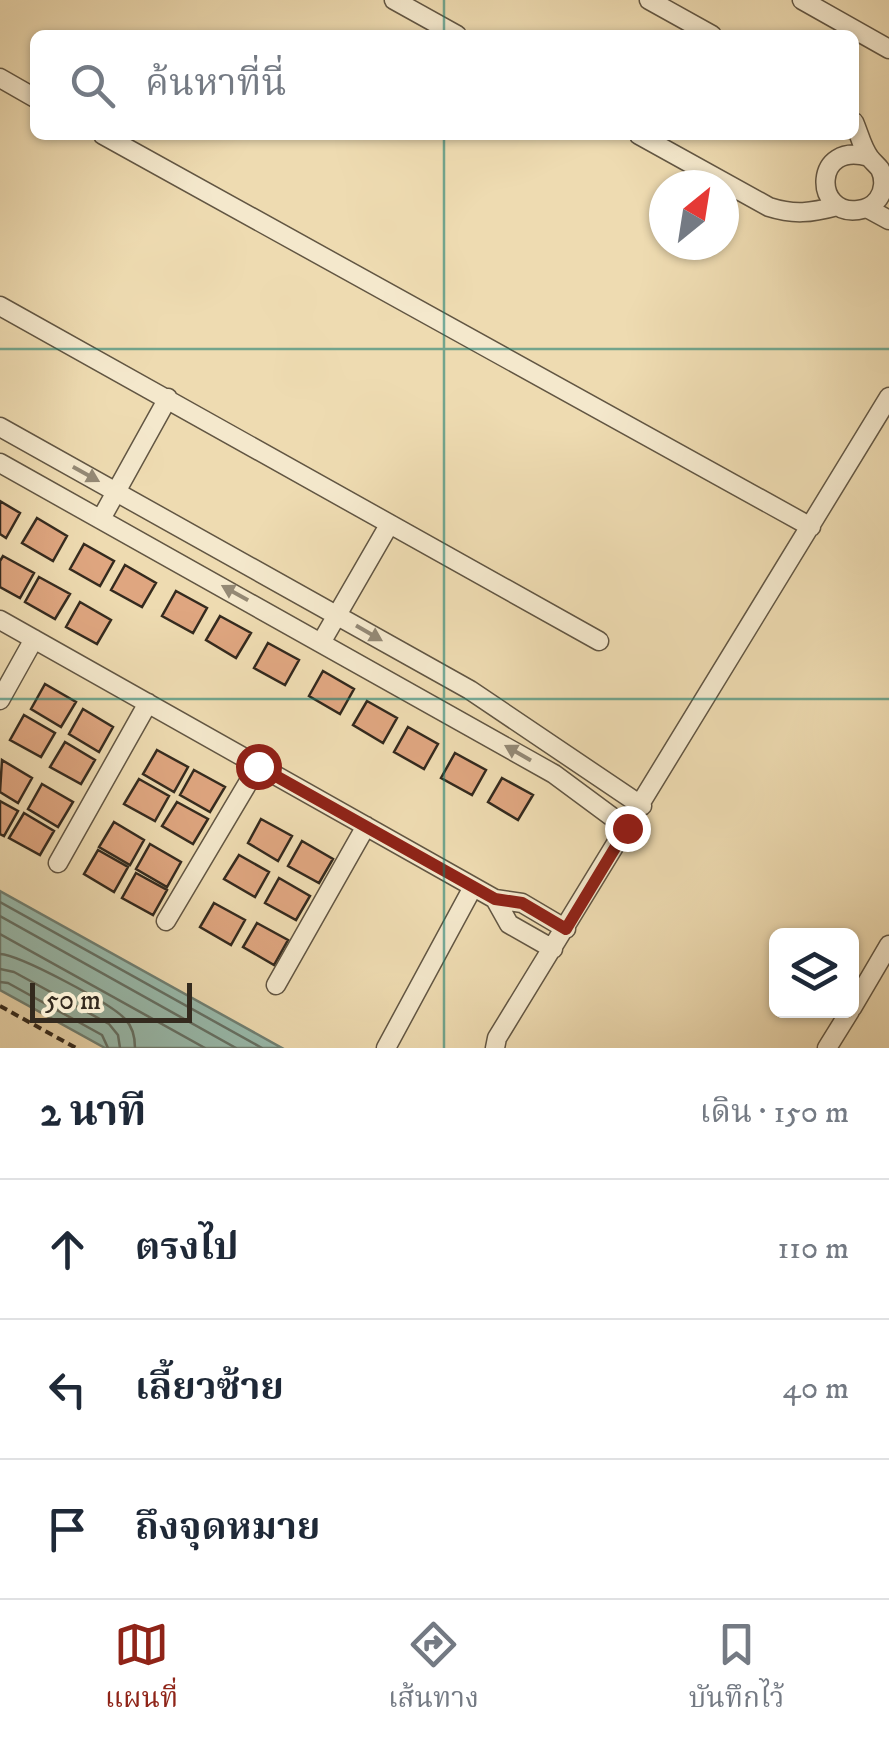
<!DOCTYPE html>
<html lang="th">
<meta charset="utf-8">
<style>
:root{--surface:#fff;--page:#f2f2f3;--text:#1f2937;--muted:#747a83;--line:#e0e1e3;--accent:#8f2418}
body{margin:0;font-family:"IM FELL DW Pica","Noto Serif Thai",serif;background:var(--page);color:var(--text)}
.controls{position:absolute;right:30px;bottom:30px;display:grid;overflow:hidden;border-radius:15px;box-shadow:0 2px 8px #0004}
.controls button{width:90px;height:90px;display:grid;place-items:center;padding:0;border:0;border-bottom:2px solid var(--line);background:var(--surface);color:var(--text);font:50px sans-serif}
.compass{position:absolute;left:649px;top:170px;width:90px;height:90px;border-radius:50%;background:var(--surface);box-shadow:0 2px 8px #0004;rotate:30deg}
.scale{position:absolute;left:30px;bottom:25px;width:162px;box-sizing:border-box;padding-left:10px;border:5px solid #342a1e;border-top:0;font-size:28px;line-height:35px;white-space:nowrap;color:#342a1e;-webkit-text-stroke:8px #f4e8cc;paint-order:stroke}
.stop{position:absolute;width:30px;height:30px;margin:-22px;border:8px solid #8f2418;border-radius:50%;background:#fff}
.stop.end{background:#8f2418;border-color:#fff;box-shadow:0 2px 10px #0008}
.list{margin:0;padding:0;list-style:none}
h2{display:flex;justify-content:space-between;align-items:center;height:130px;margin:0;padding:0 40px;font-size:42px}
h2 small{font-size:32px;font-weight:400;color:var(--muted)}
.list li{display:grid;grid-template-columns:65px 1fr auto;gap:30px;align-items:center;box-sizing:border-box;height:140px;padding:0 40px;border-top:2px solid var(--line)}
.list b{display:block;font-size:38px;white-space:nowrap}
.list em{font-size:32px;font-style:normal;color:var(--muted)}
.icon{flex:none;width:55px;height:55px;fill:none;stroke:currentColor;stroke-width:2;stroke-linecap:round;stroke-linejoin:round}
.map{position:relative;flex:none;width:889px;height:1048px;overflow:hidden}
.search{position:absolute;background:var(--surface);box-shadow:0 2px 8px #0004;left:30px;right:30px;top:30px;height:110px;display:flex;align-items:center;gap:25px;box-sizing:border-box;padding:0 35px;border-radius:15px;color:var(--muted);font-size:38px}
.sheet{height:550px;background:var(--surface)}
nav{display:flex;justify-content:space-around;align-items:center;box-sizing:border-box;height:140px;border-top:2px solid var(--line);background:var(--surface);font-size:28px;color:var(--muted)}
nav a{display:grid;justify-items:center;gap:5px}
nav .on{color:var(--accent)}
.map>svg:first-child{display:block}
.water{fill:#99bbad;stroke:#718174;stroke-width:2.5}
.lines{fill:none;stroke-linecap:round;stroke-linejoin:round}
.shore{stroke:#667266;stroke-width:2.5}
.building{fill:#dfa680;stroke:#342a1e;stroke-width:2.5}
.street-casing{stroke:#625643;stroke-width:21}
.path{stroke:#342a1e;stroke-width:4;stroke-dasharray:8 5;stroke-linecap:butt}
.street{stroke:#f4e8cc;stroke-width:18}
.oneway{fill:#948975}
.route{stroke:#8f2418;stroke-width:12}
.grid{fill:none;stroke:#0f766e;stroke-width:2.5;stroke-opacity:0.55}
</style>
<div class="map">
<svg width="889" height="1048" viewBox="0 0 889 1048">
<rect width="100%" height="100%" fill="#eedbb1"/>
<filter id="stains"><feTurbulence type="fractalNoise" baseFrequency=".002" numOctaves="4"/><feColorMatrix values="0 0 0 0 .2 0 0 0 0 .09 0 0 0 0 .02 0 0 0 .5 -.17"/></filter>
<radialGradient id="worn" r=".72"><stop offset=".6" stop-color="#630" stop-opacity="0"/><stop offset="1" stop-color="#630" stop-opacity=".3"/></radialGradient>
<path class="water" d="M0 891 282 1048H105L0 990Z"/>
<g class="lines">
<path class="shore" d="M0 902 262 1048
M0 916 236 1048
M0 934 205 1048
M0 954C20 955 112 1004 125 1019 133 1027 135 1037 135 1048
M0 969 14 972 109 1024 118 1035 120 1048
M0 982 8 983 102 1035 108 1048"/>
</g>
<path class="building" d="M0 501 20 513 6 538 0 534Z
M37 518 67 536 53 561 22 543Z
M84 544 114 561 100 586 70 569Z
M3 556 34 573 20 598 0 587V561Z
M125 565 156 583 142 607 111 590Z
M39 577 70 594 55 619 25 602Z
M176 591 207 608 193 633 162 616Z
M80 602 111 620 97 644 66 627Z
M220 616 251 633 236 658 206 640Z
M268 643 299 660 285 685 254 668Z
M323 671 354 689 340 714 309 696Z
M45 684 76 702 61 727 31 709Z
M367 701 397 718 383 743 353 725Z
M83 709 113 727 99 752 69 734Z
M24 715 55 733 41 757 10 740Z
M408 727 438 744 424 769 394 752Z
M65 742 95 760 81 784 50 767Z
M157 750 188 767 174 792 143 774Z
M455 753 486 770 472 795 441 778Z
M2 760 32 778 18 803 0 792Z
M194 770 225 787 210 812 180 795Z
M502 778 533 795 518 820 488 802Z
M139 779 169 796 155 821 124 804Z
M42 784 73 802 58 827 28 809Z
M0 801 18 811 4 836 0 834Z
M177 802 208 819 193 844 162 826Z
M24 813 54 831 40 855 9 838Z
M261 819 292 836 278 861 248 843Z
M114 822 144 840 130 865 99 847Z
M302 841 333 859 319 883 288 866Z
M150 844 181 862 167 887 136 869Z
M98 850 128 867 114 892 84 874Z
M239 855 269 872 255 897 224 879Z
M136 873 167 890 153 915 122 898Z
M279 878 310 896 296 920 265 903Z
M214 903 245 920 231 945 200 927Z
M257 923 288 940 274 965 243 947Z"/>
<g class="lines">
<defs>
<path id="street" d="M394 0 457 35
M649 0 712 35
M802 0 889 49
M0 78 35 98
M854 122C859 133 862 148 870 158 873 162 877 165 880 169 885 179 884 191 878 199 873 206 866 209 858 210 813 216 813 140 869 157
M103 135 811 527
M639 135 769 207C794 215 811 213 837 206
M867 208 889 220
M0 306 599 641
M0 427 470 690 642 806
M0 463 554 774 627 828
M101 519 168 398
M0 620 495 899 522 903 566 929
M322 641 389 525
M0 700 34 639
M58 863 148 703
M495 899 509 924 553 949
M166 921 258 766
M276 985 366 826
M852 1008 889 945
M386 1048 473 887
M495 1048 497 1038 889 397
M827 1048 850 1011"/>
</defs>
<use href="#street" class="street-casing"/>
<path class="path" d="M0 1006 76 1048"/>
<use href="#street" class="street"/>
</g>
<defs><path id="oneway-solid" d="M-6-.8H1V-3.2L6.5 0L1 3.2V.8H-6Z" transform="scale(2.5)"/></defs>
<g class="oneway">
<use href="#oneway-solid" transform="translate(86 474) rotate(29)"/>
<use href="#oneway-solid" transform="translate(235 593) rotate(-151)"/>
<use href="#oneway-solid" transform="translate(369 633) rotate(30)"/>
<use href="#oneway-solid" transform="translate(518 753) rotate(-150)"/>
</g>
<g class="lines">
<path class="route" d="M258 766 495 899 522 903 566 929 627 828"/>
</g>
<path class="grid" d="M444 0V35M444 135V1048M0 349H889M0 699H889"/>
<rect width="100%" height="100%" filter="url(#stains)"/>
<rect width="100%" height="100%" fill="url(#worn)"/>
</svg>
<div class="controls">
<button><svg class="icon" aria-label="layers" viewBox="0 0 24 24"><path d="M12 4l9 5-9 5-9-5zM3 14l9 5 9-5"/></svg></button>
</div>
<svg class="compass" viewBox="-18 -18 36 36"><path d="M0-13l5 13h-10z" fill="#e53935"/><path d="M0 13l5-13h-10z" fill="#747a83"/></svg>
<div class="scale">50 m</div>
<div class="stop" style="left:258px;top:766px"></div>
<div class="stop end" style="left:627px;top:828px"></div>
<div class="search"><svg class="icon" aria-label="search" viewBox="0 0 24 24"><circle cx="10" cy="10" r="6"/><path d="M15 15l6 6"/></svg>ค้นหาที่นี่</div>
</div>
<section class="sheet">
<h2>2 นาที<small>เดิน · 150 m</small></h2>
<ul class="list">
<li><svg class="icon" aria-label="ahead" viewBox="0 0 24 24"><path d="M12 20V5M6 11l6-6 6 6"/></svg><div><b>ตรงไป</b></div><em>110 m</em></li>
<li><svg class="icon" aria-label="left" viewBox="0 0 24 24"><path d="M17 20v-9H6M10 6l-5 5 5 5"/></svg><div><b>เลี้ยวซ้าย</b></div><em>40 m</em></li>
<li><svg class="icon" aria-label="arrive" viewBox="0 0 24 24"><path d="M6 21V4h12l-3 4 3 4H6"/></svg><div><b>ถึงจุดหมาย</b></div></li>
</ul>
</section>
<nav>
<a class="on"><svg class="icon" aria-label="map" viewBox="0 0 24 24"><path d="M3 6l6-2 6 2 6-2v14l-6 2-6-2-6 2zM9 4v14M15 6v14"/></svg>แผนที่</a>
<a><svg class="icon" aria-label="directions" viewBox="0 0 24 24"><path d="M12 3l9 9-9 9-9-9zM9 14v-3h6M13 9l2 2-2 2"/></svg>เส้นทาง</a>
<a><svg class="icon" aria-label="saved" viewBox="0 0 24 24"><path d="M7 4h10v16l-5-4-5 4z"/></svg>บันทึกไว้</a>
</nav>
